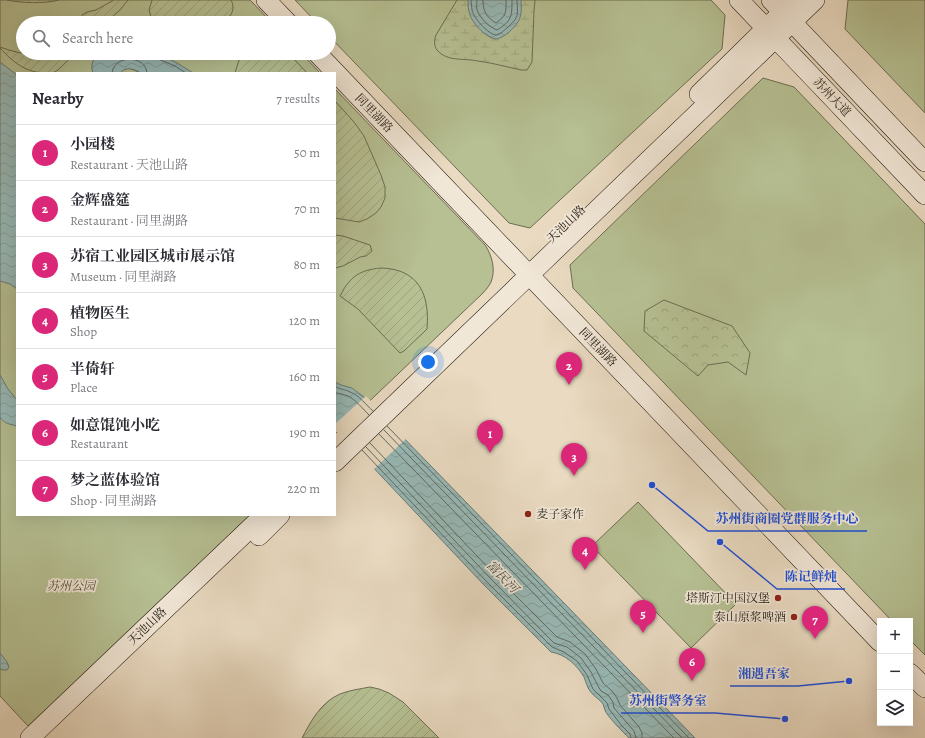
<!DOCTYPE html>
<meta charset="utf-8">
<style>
:root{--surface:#fff;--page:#f7f7f7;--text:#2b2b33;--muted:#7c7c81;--line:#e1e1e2;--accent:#db2777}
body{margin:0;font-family:Alegreya,"Noto Serif SC",serif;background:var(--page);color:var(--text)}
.controls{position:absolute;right:12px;bottom:12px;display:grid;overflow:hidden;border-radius:0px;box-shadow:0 4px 16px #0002}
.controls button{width:36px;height:36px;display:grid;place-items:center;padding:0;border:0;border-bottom:1px solid var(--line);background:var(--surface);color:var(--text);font:20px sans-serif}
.you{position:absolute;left:428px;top:362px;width:14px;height:14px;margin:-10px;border:3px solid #fff;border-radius:50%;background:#1a73e8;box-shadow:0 0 0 6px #1a73e833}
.badge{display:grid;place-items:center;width:26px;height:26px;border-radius:50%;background:var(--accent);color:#fff;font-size:13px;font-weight:700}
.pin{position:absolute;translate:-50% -33px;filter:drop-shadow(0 1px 2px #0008)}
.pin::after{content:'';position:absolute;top:21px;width:14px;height:12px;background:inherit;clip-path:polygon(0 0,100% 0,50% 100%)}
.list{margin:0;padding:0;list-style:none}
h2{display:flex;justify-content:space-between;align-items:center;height:52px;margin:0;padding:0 16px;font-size:17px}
h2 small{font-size:13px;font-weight:400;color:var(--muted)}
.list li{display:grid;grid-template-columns:26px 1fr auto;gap:12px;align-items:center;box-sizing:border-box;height:56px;padding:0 16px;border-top:1px solid var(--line)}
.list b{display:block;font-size:15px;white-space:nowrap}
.list p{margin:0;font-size:13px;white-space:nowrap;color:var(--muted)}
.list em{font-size:13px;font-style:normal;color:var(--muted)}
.icon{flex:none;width:22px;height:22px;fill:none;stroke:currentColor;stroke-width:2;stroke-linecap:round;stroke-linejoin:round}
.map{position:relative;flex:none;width:925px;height:738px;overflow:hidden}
.search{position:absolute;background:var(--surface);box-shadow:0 4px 16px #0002;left:16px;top:16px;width:320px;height:44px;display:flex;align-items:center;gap:10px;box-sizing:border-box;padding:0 14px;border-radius:22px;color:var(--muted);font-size:15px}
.panel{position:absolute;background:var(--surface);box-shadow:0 4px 16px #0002;left:16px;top:72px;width:320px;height:444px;border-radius:0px}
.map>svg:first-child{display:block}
.green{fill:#b6c093;stroke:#6c6d52}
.forest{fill:url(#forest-crowns);stroke:#6c6d52}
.wetland{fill:url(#wetland-marsh);stroke:#6c6d52}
.garden{fill:url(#garden-furrows);stroke:#6c6d52}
.water{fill:url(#water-waves);stroke:#697a75}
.pier{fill:#e9dac1}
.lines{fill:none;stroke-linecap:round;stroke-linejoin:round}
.shore{stroke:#5d6a64;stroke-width:1}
.secondary-casing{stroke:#221a10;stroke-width:20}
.secondary{stroke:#f1e7d7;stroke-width:19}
.poi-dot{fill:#8f2418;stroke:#f1e7d7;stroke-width:1.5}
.labels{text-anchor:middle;stroke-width:3.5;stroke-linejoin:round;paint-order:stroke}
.street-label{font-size:12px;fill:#221a10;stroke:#f1e7d7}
.poi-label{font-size:12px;fill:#221a10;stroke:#f1e7d7;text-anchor:end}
.park-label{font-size:12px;font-style:italic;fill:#4e4c37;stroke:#f1e7d7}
.water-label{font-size:13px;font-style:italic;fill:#4b524b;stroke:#f1e7d7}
.leader{fill:none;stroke:#1d4ed8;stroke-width:1.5}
.callout-dot{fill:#1d4ed8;stroke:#f1e7d7;stroke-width:1.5}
.callout-label{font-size:13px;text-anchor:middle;font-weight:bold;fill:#1d4ed8;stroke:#f1e7d7;stroke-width:3.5;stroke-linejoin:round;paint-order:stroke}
</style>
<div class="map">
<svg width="925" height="738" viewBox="0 0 925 738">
<defs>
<pattern id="forest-crowns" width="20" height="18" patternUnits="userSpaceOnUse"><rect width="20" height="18" fill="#b6c093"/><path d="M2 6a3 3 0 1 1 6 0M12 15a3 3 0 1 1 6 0" fill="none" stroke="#9ca47e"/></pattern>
<pattern id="wetland-marsh" width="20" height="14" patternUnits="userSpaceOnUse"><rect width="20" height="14" fill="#b6c093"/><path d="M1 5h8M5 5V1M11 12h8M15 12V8" fill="none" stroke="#9ca47e"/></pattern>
<pattern id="garden-furrows" width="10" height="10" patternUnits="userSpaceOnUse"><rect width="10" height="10" fill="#b6c093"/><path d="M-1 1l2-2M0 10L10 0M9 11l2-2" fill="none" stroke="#9ca47e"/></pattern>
<pattern id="water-waves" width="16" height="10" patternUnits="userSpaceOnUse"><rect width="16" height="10" fill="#98bab8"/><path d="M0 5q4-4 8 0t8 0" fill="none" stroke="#839f9d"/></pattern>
</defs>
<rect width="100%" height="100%" fill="#e9dac1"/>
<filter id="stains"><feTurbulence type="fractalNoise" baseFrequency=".005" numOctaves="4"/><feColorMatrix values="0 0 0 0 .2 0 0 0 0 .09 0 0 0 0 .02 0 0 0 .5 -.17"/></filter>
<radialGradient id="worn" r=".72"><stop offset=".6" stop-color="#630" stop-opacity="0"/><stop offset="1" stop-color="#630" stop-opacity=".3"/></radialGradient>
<path class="green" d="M0 0H250L272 23H23V53H301L320 73H17V515H250L28 726 0 696Z
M295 0H711L725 15 722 49 530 228 509 223 329 36V23H317Z
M848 0H925V113L845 29Z
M763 78 794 87 925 224V655L910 640V621H892L573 288 570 265Z
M335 89 485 245C492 255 496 270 491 282 489 286 486 290 483 293L335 434Z
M638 502 736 604 691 648 592 546Z"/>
<path class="forest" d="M664 300 732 326 750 353 746 375 728 362 708 365 698 376 644 331 645 311Z"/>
<path class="wetland" d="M457 0H535L534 11 532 62 527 70H521C507 67 493 63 478 61 464 58 447 62 437 50 434 46 434 40 436 35Z
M129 68 134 70 141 73H120L122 70Z"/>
<path class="garden" d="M7 0H59C44 4 21 3 7 0Z
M114 0H128L120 10 105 23H84L82 15 87 12 96 10Z
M152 0H231C236 9 231 16 224 23H153L149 10Z
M0 47C24 56 46 57 71 57 66 62 61 68 55 72 52 73 49 73 46 73 26 73 13 62 0 48Z
M244 53H284L295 60 307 73H235L239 60Z
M335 101 354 122 364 136 381 175 385 187V198L381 207 376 213 367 219 359 222 335 218Z
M335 235 343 236 370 245 372 251 366 256 360 257 343 266 335 268Z
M381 268C419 269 430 295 427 329L404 351 400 353 358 309 340 296C343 291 345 286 349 282 357 272 369 269 381 268Z
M370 687 379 689 389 693 403 702 439 738H302C311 721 321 702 340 694 350 690 360 689 370 687Z"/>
<path class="water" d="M468 0H521C522 17 521 21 508 33 505 35 501 38 497 39 487 39 473 24 470 15 468 10 468 5 468 0Z
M101 53H151L165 57 177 63 193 73H141C134 69 126 66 120 73H93C90 64 93 58 101 53Z
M0 62 17 75V289L10 284 0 281Z
M0 375 8 389 17 400V426C10 424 4 424 0 417Z
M335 382 341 385 352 388 364 397 695 738H629C624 733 606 715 605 710 604 708 604 706 603 704 600 699 594 697 590 691 587 687 586 682 584 677 577 665 565 654 551 652L484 585 335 427Z
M0 653 7 662 9 667 7 670H2L0 668Z"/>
<path class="pier" d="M366 396 407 438 373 470 335 430V424Z"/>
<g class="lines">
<path class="shore" d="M471 0C472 5 471 11 474 15 477 21 490 36 497 35 501 34 504 30 507 28 511 24 515 21 517 16 518 11 517 5 517 0
M477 0C477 3 476 7 477 10 480 18 489 27 497 30 512 21 512 16 512 0
M483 0C483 11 486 17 496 23 507 15 506 12 506 0
M153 53 154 56 156 58 175 66 186 73
M112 73C114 54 146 55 147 73
M335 386C340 390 345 389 350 392 359 395 366 405 373 411
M335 392C339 395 344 394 348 396 356 400 363 409 369 415
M387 426 689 738
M384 430 682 738
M379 434 674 738
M370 443 495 575 557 637 570 642 585 654 596 669 603 683 612 691 617 698 620 705 639 727 642 733V738
M366 447 491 579 554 643 567 647 581 658 591 672 598 686 601 691 608 695 613 702 614 708 634 731 636 738
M362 450 487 582 552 647 564 652 577 661 587 675 593 689 607 703 609 709 622 726 630 734 631 738"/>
<defs>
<path id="secondary" d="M266 0 288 23
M739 0 925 195
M771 0 925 162
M317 53 880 642
M699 94 795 0
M335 462 815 0
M259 536 280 515
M910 673 925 688
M30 738 264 515"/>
</defs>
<use href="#secondary" class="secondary-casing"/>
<use href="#secondary" class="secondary"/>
</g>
<g class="poi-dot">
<circle cx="528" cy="514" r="4"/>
<circle cx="778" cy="598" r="4"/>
<circle cx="794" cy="617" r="4"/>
</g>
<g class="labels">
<g class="street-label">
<text transform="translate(832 97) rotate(46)" y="4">苏州大道</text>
<text transform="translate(374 113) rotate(46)" y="4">同里湖路</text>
<text transform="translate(566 224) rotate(-44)" y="4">天池山路</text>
<text transform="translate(598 347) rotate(46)" y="4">同里湖路</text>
<text transform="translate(147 626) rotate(-44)" y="4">天池山路</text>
</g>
<g class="poi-label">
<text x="536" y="518" text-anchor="start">麦子家作</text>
<text x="770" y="602">塔斯汀中国汉堡</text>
<text x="786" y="621">泰山原浆啤酒</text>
</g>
<g class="park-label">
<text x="71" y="590">苏州公园</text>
</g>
<g class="water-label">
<text transform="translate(503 576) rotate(46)" y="5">富民河</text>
</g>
</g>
<path class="leader" d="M652 485L708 531H867M720 542L777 589H845M849 681L798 686H730M785 719L715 713H621"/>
<g class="callout-dot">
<circle cx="652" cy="485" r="4"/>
<circle cx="720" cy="542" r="4"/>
<circle cx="849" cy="681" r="4"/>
<circle cx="785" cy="719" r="4"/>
</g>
<g class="callout-label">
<text x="787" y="523">苏州街商圈党群服务中心</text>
<text x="811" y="581">陈记鲜炖</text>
<text x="764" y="678">湘遇吾家</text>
<text x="668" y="705">苏州街警务室</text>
</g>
<rect width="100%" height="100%" filter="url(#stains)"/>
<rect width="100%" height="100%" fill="url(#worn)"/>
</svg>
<div class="controls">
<button>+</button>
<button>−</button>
<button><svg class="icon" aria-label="layers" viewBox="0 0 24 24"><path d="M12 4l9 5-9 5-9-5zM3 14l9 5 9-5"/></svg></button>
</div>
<div class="you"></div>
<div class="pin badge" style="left:490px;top:453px">1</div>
<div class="pin badge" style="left:569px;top:385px">2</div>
<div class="pin badge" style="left:574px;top:476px">3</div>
<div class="pin badge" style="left:585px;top:570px">4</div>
<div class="pin badge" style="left:643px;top:633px">5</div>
<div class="pin badge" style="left:692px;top:681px">6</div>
<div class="pin badge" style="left:815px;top:639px">7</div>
<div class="search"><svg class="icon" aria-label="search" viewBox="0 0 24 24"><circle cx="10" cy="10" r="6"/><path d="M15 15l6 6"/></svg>Search here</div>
<section class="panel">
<h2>Nearby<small>7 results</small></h2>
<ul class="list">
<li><span class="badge">1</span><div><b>小园楼</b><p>Restaurant · 天池山路</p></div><em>50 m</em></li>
<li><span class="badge">2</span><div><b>金辉盛筵</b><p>Restaurant · 同里湖路</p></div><em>70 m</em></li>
<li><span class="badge">3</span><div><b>苏宿工业园区城市展示馆</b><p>Museum · 同里湖路</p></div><em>80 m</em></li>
<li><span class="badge">4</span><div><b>植物医生</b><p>Shop</p></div><em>120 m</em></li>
<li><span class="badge">5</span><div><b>半倚轩</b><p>Place</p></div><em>160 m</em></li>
<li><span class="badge">6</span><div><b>如意馄饨小吃</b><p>Restaurant</p></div><em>190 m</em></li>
<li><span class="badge">7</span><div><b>梦之蓝体验馆</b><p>Shop · 同里湖路</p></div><em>220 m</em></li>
</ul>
</section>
</div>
